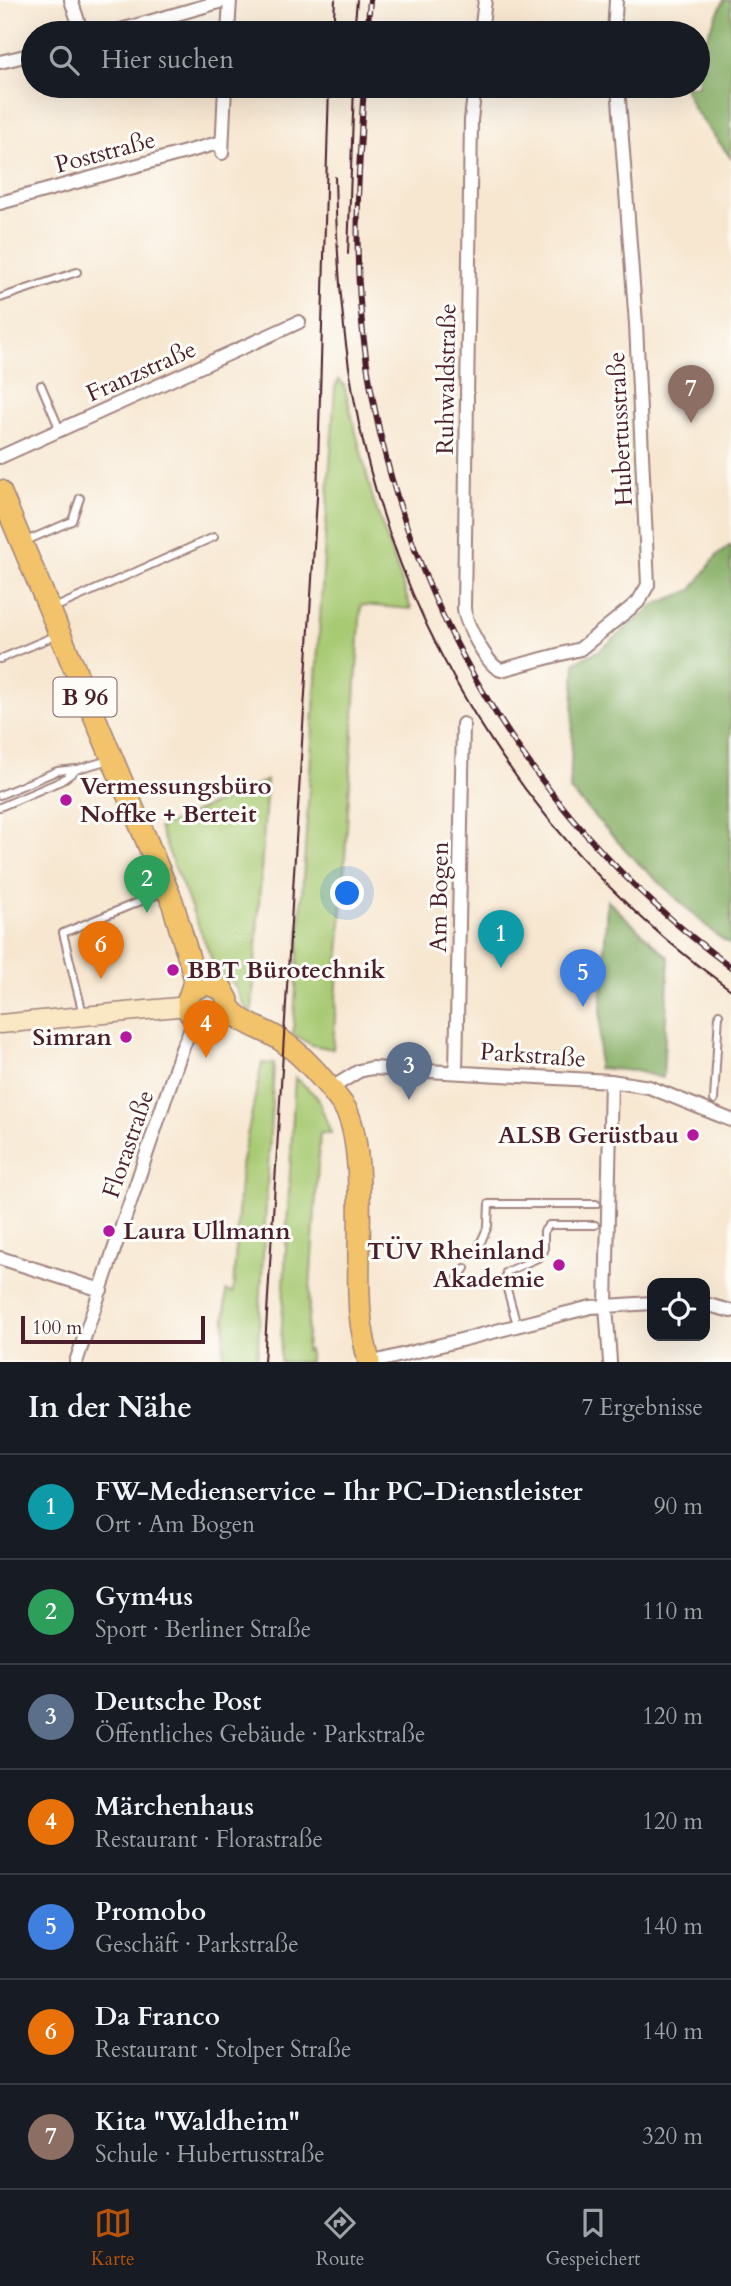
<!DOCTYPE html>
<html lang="de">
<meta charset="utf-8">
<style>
:root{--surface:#171b24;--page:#20242c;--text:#f1f3f6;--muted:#9ea1a6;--line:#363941;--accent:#b45309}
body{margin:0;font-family:Cardo,serif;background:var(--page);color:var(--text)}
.controls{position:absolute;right:21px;bottom:21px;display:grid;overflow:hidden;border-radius:14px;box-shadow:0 7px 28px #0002}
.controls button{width:63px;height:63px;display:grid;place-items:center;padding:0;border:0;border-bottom:2px solid var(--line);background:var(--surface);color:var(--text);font:35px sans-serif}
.scale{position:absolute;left:21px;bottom:18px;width:184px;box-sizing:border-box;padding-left:7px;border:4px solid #4a1f2b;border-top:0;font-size:19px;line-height:24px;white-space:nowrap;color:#4a1f2b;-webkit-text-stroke:5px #fdfcf7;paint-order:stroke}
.you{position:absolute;left:348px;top:894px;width:24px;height:24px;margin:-18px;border:5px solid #fff;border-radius:50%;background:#1a73e8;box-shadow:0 0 0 10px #1a73e833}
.badge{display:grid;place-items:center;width:46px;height:46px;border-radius:50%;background:var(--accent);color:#fff;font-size:23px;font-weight:700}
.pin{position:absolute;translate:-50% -58px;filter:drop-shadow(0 2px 4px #0008)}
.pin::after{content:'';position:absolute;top:37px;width:24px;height:21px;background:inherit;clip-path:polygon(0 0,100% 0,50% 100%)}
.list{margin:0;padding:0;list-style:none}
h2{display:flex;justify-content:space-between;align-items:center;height:91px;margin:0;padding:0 28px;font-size:30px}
h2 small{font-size:23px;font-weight:400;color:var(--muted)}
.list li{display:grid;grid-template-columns:46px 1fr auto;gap:21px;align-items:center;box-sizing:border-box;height:105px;padding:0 28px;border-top:2px solid var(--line)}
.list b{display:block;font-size:26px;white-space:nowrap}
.list p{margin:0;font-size:23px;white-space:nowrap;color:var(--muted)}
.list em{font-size:23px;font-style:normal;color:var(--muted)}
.icon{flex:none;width:38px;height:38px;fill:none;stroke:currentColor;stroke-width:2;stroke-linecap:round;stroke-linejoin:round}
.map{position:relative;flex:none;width:731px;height:1362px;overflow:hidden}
.search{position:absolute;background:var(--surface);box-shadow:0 7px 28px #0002;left:21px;right:21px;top:21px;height:77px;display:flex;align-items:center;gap:18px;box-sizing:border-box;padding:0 24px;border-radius:38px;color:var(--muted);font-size:26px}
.sheet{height:826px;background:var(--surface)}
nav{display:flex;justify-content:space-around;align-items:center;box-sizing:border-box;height:98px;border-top:2px solid var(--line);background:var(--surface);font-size:19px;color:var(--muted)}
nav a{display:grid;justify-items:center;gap:4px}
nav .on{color:var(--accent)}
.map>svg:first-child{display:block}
.green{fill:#a8ca73;stroke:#79744f;stroke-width:2}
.forest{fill:#86ae65;stroke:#686648;stroke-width:2}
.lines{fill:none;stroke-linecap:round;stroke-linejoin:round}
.lane-casing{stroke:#a0837e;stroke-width:10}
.street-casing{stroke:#a0837e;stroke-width:16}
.secondary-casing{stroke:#a0837e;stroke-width:21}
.primary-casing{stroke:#a0837e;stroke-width:24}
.lane{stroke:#fff;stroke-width:6}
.street{stroke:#fff;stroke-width:12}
.secondary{stroke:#fae7c3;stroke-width:18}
.primary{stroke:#f2c36a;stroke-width:21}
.tram{stroke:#4a1f2b;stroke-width:2}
.rail-casing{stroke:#4a1f2b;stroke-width:6}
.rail{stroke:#fdfcf7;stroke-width:3.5;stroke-dasharray:10;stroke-linecap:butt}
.poi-dot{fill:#b5179e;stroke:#fdfcf7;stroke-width:2.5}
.labels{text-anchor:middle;stroke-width:6;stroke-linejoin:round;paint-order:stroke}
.shield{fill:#fdfcf7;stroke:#806168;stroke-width:2}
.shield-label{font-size:23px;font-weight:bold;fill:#4a1f2b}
.street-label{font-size:24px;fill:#4a1f2b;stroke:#fdfcf7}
.poi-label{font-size:24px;font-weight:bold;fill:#4a1f2b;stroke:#fdfcf7;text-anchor:start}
</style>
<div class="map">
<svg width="731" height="1362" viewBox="0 0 731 1362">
<rect width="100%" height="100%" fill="#fdfcf7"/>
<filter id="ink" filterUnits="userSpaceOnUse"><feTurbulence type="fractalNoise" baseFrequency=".0143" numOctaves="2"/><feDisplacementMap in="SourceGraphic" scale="14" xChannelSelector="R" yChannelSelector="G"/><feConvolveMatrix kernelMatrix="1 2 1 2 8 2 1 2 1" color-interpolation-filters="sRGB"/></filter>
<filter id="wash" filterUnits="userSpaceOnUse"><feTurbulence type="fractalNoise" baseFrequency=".00686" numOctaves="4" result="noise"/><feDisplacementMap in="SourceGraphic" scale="28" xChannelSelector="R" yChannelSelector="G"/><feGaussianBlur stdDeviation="1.57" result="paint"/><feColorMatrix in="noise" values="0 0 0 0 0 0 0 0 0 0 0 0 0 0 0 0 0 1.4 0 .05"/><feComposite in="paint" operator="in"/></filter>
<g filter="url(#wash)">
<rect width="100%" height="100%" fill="#f7e7d1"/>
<path class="green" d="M339 380 344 385 373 499 411 609 361 605 333 1049 312 1045 293 1034 335 387Z
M267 780 252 1012C234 1001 243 982 217 972L159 828Z
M262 1063 274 1064 257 1362H223L226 1291 233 1293 241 1166Z
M295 1077 317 1097 331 1133H320L306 1351 309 1350V1362H280Z"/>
<path class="forest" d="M724 0H731V158L693 108 684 86H698V54Z
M731 545V945L716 935 635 860 570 790 575 662 600 650 656 604 692 590 717 555Z
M607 900 669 958 663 1078 635 1071 598 1068Z"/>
</g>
<g filter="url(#ink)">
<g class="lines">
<defs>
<path id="lane" d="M99 86 101 92
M0 298 77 272
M41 385 60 430
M26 541 72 521 80 498
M54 608 214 537
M0 659 57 635
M0 795 57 771 76 769
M0 807 61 781 78 769 109 760
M83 1014 63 933 163 892
M714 1100 719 1014
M480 1244 488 1226 489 1204H596
M459 1283 457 1280 465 1268
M515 1318 505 1282 506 1272 538 1258 544 1251V1231L549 1225H595"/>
<path id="street" d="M71 0 82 33
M110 33 226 0
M228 33 230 0
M481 33 485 0
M614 33 616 0
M0 62 33 54
M475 86 471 120 464 608C465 622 487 666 501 670L580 649 638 602 648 585 636 324 618 86
M222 153 225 86
M0 203 222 142
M0 457 299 322
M456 1071 463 724
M330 1089 359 1071 372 1068 611 1081 649 1087 731 1120
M0 1258 101 1290
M705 1304 731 1311
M76 1362 182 1049 195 1020
M374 1362 591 1307 652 1303
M610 1362 606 1305 611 1081"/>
<path id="secondary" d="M0 1024 188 1006"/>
<path id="primary" d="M0 491 172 901 195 979 188 1000 189 1012 195 1020 205 1024 215 1023 224 1017 228 1000 222 989 207 984 194 989
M228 1006C243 1027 266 1028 285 1043 308 1060 326 1082 343 1105 367 1137 357 1250 359 1294 359 1317 363 1339 369 1362"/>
</defs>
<use href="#lane" class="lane-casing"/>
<use href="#street" class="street-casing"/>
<use href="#secondary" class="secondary-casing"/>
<use href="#primary" class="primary-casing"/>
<use href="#lane" class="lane"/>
<use href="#street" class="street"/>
<use href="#secondary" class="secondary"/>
<use href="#primary" class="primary"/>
<path class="tram" d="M333 33 335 0
M354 33 357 0
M335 177C337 260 342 343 359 424 408 652 541 855 731 990
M348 254 354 86
M264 1362 317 498 329 86"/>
<defs>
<path id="rail" d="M367 33 370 0
M364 86C359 162 354 238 361 313 384 573 521 813 731 967"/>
</defs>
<use href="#rail" class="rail-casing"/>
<use href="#rail" class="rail"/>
</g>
</g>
<g class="poi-dot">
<circle cx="66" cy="800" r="7"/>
<circle cx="173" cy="970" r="7"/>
<circle cx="126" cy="1037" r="7"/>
<circle cx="693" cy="1135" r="7"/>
<circle cx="109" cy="1231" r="7"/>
<circle cx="559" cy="1265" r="7"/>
</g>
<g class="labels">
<rect class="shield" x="53.5" y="677.5" width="63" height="39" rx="5"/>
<g class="shield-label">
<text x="85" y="705">B 96</text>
</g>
<g class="street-label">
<text transform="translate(105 152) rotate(-15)" y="8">Poststraße</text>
<text transform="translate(141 371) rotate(-24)" y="8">Franzstraße</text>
<text transform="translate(446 379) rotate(-89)" y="8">Ruhwaldstraße</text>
<text transform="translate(620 429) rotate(-93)" y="8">Hubertusstraße</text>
<text transform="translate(439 897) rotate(-89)" y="8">Am Bogen</text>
<text transform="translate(533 1055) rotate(4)" y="8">Parkstraße</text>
<text transform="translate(128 1144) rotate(-71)" y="8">Florastraße</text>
</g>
<g class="poi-label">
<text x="80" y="794">Vermessungsbüro<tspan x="80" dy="28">Noffke + Berteit</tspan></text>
<text x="187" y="978">BBT Bürotechnik</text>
<text x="112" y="1045" text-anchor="end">Simran</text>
<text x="679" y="1143" text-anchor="end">ALSB Gerüstbau</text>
<text x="123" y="1239">Laura Ullmann</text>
<text x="545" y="1259" text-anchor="end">TÜV Rheinland<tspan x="545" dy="28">Akademie</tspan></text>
</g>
</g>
</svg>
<div class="controls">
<button><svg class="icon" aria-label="locate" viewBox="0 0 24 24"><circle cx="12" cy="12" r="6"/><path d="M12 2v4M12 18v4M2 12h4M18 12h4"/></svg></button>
</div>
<div class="scale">100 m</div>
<div class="you"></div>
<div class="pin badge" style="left:501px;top:968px;background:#0f9aa8">1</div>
<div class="pin badge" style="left:147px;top:913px;background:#2e9e5b">2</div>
<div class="pin badge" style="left:409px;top:1100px;background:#5c6f8a">3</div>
<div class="pin badge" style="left:206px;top:1058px;background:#e8710a">4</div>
<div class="pin badge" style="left:583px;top:1007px;background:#3f7fe0">5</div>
<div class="pin badge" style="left:101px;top:979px;background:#e8710a">6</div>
<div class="pin badge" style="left:691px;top:423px;background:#8d6e63">7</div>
<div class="search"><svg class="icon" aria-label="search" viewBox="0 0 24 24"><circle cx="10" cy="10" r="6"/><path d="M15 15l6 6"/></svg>Hier suchen</div>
</div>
<section class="sheet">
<h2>In der Nähe<small>7 Ergebnisse</small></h2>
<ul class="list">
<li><span class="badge" style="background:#0f9aa8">1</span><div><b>FW-Medienservice - Ihr PC-Dienstleister</b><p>Ort · Am Bogen</p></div><em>90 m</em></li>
<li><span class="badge" style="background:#2e9e5b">2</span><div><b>Gym4us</b><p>Sport · Berliner Straße</p></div><em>110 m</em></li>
<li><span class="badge" style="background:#5c6f8a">3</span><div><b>Deutsche Post</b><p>Öffentliches Gebäude · Parkstraße</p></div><em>120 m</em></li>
<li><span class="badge" style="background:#e8710a">4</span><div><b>Märchenhaus</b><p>Restaurant · Florastraße</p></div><em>120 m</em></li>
<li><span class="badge" style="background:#3f7fe0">5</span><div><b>Promobo</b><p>Geschäft · Parkstraße</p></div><em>140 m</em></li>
<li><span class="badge" style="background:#e8710a">6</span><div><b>Da Franco</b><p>Restaurant · Stolper Straße</p></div><em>140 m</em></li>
<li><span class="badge" style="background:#8d6e63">7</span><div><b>Kita &quot;Waldheim&quot;</b><p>Schule · Hubertusstraße</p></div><em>320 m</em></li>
</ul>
</section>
<nav>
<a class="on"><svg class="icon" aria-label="map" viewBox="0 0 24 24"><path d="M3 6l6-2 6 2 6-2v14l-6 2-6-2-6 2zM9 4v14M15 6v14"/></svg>Karte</a>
<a><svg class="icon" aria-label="directions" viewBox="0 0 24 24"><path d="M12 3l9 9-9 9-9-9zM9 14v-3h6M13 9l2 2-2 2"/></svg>Route</a>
<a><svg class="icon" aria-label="saved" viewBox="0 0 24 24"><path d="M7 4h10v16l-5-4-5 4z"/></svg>Gespeichert</a>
</nav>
